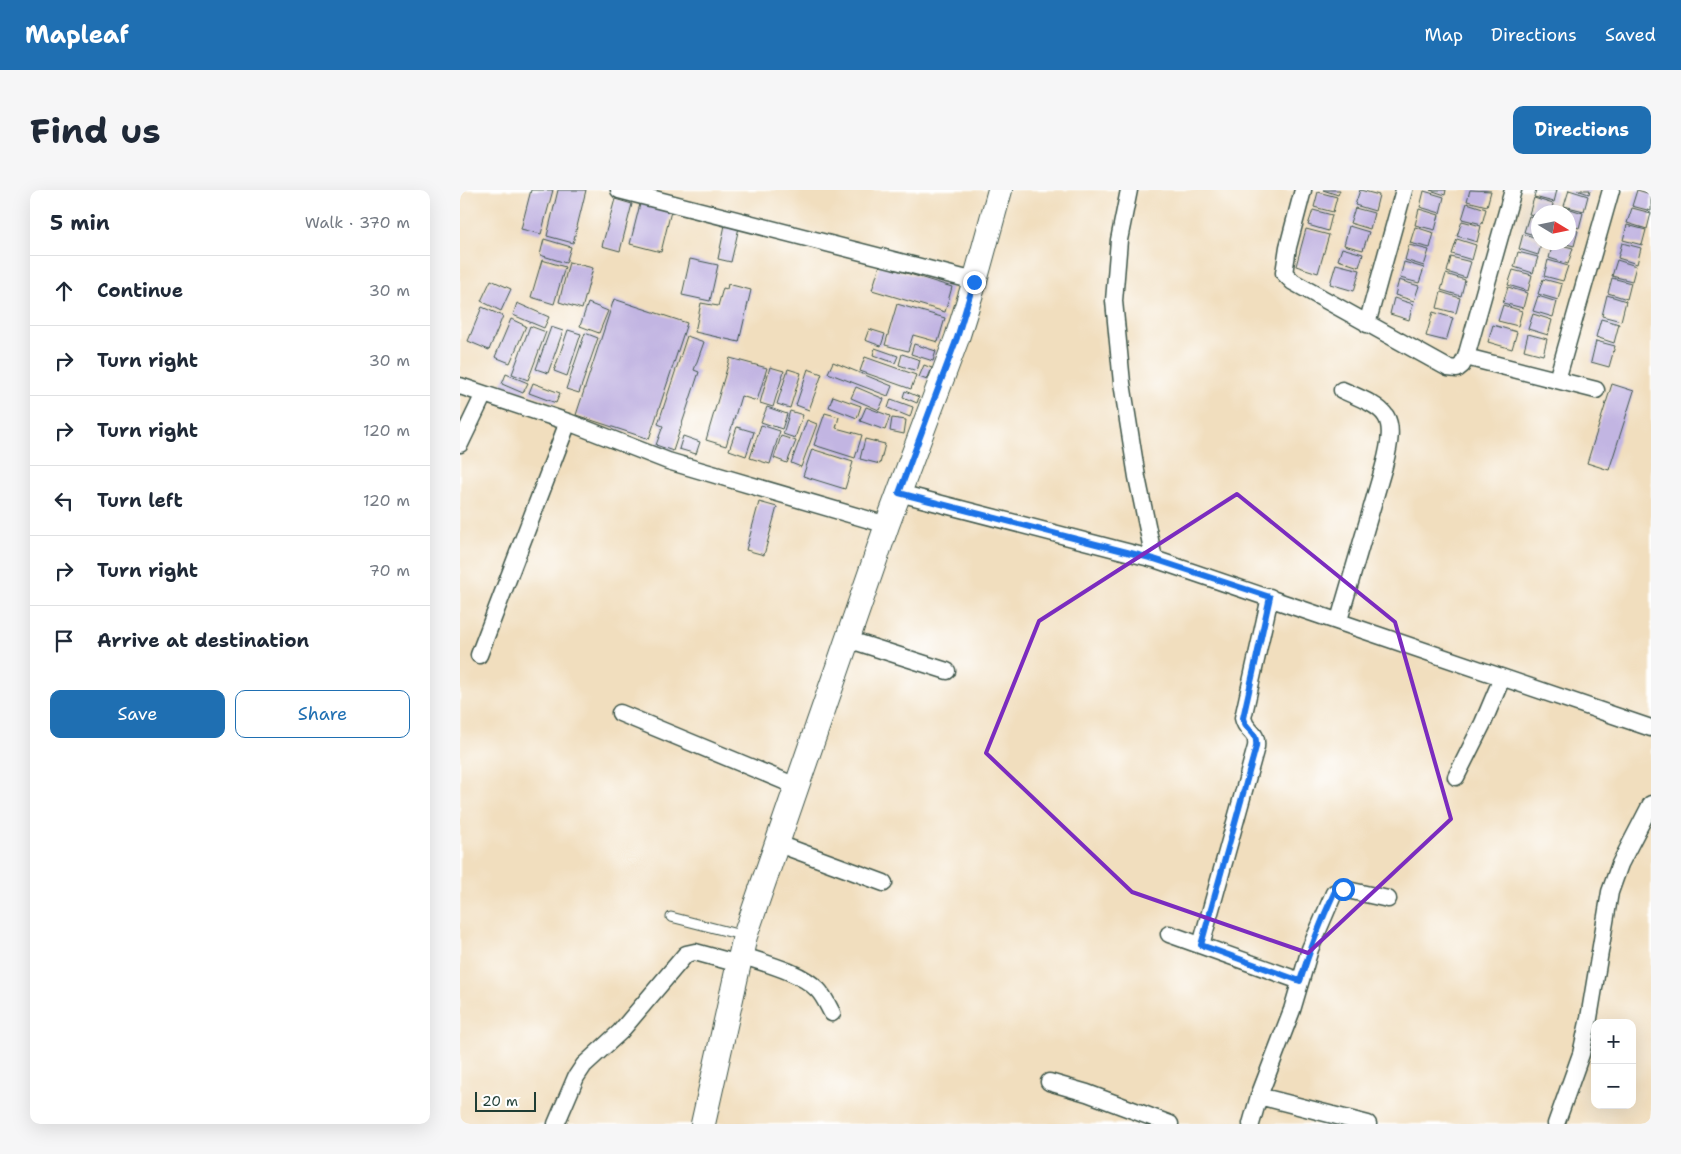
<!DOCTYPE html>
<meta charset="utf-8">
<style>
:root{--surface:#fff;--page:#f6f6f7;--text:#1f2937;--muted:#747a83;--line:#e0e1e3;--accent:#1f6fb2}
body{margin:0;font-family:"Shantell Sans",sans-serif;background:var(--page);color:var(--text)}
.controls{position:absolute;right:15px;bottom:15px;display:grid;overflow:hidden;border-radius:10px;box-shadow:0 5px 20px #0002}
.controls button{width:45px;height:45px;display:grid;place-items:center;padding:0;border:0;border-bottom:1px solid var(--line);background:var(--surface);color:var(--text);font:25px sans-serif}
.compass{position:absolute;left:1071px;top:15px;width:45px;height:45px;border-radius:50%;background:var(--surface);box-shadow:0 5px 20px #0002;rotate:100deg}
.scale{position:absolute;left:15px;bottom:12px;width:61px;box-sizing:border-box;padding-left:5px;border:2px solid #1f3d34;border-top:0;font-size:14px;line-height:18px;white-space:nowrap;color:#1f3d34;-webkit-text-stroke:4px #fff;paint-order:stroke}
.stop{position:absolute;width:15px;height:15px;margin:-11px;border:4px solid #1a73e8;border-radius:50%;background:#fff}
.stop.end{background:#1a73e8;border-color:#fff;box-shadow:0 1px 5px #0008}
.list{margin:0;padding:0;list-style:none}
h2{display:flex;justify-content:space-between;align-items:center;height:65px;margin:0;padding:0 20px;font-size:21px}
h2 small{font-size:16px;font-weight:400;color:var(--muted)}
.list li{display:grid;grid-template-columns:32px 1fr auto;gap:15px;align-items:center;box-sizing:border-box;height:70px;padding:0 20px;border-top:1px solid var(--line)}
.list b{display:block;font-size:19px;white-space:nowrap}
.list em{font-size:16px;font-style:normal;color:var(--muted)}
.actions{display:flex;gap:10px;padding:15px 20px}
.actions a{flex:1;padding:11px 0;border:1px solid var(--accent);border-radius:10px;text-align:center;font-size:18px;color:var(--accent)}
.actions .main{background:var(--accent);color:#fff}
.icon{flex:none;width:28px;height:28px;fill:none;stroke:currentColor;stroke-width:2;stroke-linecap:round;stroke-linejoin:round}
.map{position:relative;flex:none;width:1191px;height:934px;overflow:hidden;border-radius:10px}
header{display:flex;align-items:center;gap:30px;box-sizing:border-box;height:70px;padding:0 25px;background:var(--accent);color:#fff}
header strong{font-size:24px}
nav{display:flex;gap:28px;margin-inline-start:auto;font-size:18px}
.intro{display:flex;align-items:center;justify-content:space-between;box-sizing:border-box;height:120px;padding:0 30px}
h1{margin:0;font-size:35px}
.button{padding:12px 22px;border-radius:10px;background:var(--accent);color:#fff;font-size:18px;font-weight:700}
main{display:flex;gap:30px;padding:0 30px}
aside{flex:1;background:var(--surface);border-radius:10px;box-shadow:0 5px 20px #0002}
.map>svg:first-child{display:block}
.building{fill:#c2b5e2}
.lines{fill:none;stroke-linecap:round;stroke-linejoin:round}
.lane-casing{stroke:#3e5549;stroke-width:11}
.street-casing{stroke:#3e5549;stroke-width:19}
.secondary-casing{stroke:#3e5549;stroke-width:26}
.lane{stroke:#fff;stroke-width:9}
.street{stroke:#fff;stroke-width:16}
.secondary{stroke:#fff;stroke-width:24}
.route{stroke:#1a73e8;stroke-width:6}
.marked{fill:none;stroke:#7b2cbf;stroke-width:4;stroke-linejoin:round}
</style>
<header>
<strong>Mapleaf</strong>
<nav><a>Map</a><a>Directions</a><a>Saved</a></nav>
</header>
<div class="intro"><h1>Find us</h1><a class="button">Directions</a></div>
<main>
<aside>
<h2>5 min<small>Walk · 370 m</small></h2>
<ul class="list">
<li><svg class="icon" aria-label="ahead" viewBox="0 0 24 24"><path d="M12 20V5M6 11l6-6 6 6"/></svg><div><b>Continue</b></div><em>30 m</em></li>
<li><svg class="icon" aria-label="right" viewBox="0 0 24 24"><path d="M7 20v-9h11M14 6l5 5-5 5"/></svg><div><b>Turn right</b></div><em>30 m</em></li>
<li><svg class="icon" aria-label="right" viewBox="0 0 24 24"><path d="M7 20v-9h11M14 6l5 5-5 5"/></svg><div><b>Turn right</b></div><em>120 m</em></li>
<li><svg class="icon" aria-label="left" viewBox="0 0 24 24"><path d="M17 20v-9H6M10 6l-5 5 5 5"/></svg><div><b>Turn left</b></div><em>120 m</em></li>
<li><svg class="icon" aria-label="right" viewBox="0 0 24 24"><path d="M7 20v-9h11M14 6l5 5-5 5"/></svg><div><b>Turn right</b></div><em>70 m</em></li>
<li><svg class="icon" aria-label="arrive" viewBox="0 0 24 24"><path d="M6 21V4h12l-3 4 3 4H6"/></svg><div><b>Arrive at destination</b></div></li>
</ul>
<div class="actions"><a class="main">Save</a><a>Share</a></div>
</aside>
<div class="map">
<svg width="1191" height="934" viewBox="0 0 1191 934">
<rect width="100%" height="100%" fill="#fff"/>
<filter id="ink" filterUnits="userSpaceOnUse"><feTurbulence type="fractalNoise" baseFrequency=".02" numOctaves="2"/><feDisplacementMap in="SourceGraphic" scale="10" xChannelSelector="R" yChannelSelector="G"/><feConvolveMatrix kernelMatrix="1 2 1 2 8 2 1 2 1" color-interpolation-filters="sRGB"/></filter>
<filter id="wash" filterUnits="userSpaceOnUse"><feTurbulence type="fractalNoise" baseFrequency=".0096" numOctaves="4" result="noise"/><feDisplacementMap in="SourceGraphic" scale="20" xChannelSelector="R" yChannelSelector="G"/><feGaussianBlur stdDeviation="1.12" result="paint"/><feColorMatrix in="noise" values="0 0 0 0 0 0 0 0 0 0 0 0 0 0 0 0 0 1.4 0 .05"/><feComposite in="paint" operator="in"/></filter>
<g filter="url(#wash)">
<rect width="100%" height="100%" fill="#f1debe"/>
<g id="blocks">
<path class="building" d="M71 0H93L81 44 61 39Z
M98 0H126L113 53 87 46Z
M863 0H880L878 5Z
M900 0 919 5 915 21 895 15Z
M970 0H986L985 5Z
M1010 0 1031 1 1027 16 1007 11Z
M1076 0H1097L1094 12 1074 7Z
M1109 0 1128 6 1124 21 1104 16Z
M1117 0H1130L1129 4Z
M1177 0 1191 4V21L1172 16Z
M964 1 984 7 980 23 960 17Z
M858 2 877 7 873 22 854 17Z
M1074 8 1093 14 1091 22H1078V26L1069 24Z
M155 9 172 14 160 61 142 56Z
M181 10 212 17 201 62 170 54Z
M1007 13 1026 19 1022 34 1002 29Z
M1104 17 1123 23 1119 38 1108 35V22H1102Z
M895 18 914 23 910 39 890 33Z
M1172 18 1191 23 1187 39 1167 33Z
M959 19 979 25 975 40 955 35Z
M853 20 872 25 868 41 848 35Z
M1069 26 1078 29V46L1064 42Z
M266 30 280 33 271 72 258 69Z
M1002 31 1021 36 1017 52 997 46Z
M1167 35 1186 40 1182 55 1163 50Z
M889 36 909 42 903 60 884 55Z
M955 37 974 43 970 58 950 53Z
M1108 38 1118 41 1114 56 1103 53 1108 52Z
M846 39 869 45 858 83 836 76Z
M1063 44 1078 48V52H1082L1078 65 1059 59Z
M84 49 111 57 106 73 80 65Z
M997 49 1016 55 1012 70 992 64Z
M1093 53 1113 58 1108 74 1089 68Z
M1162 53 1181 58 1177 74 1158 68Z
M949 55 969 60 964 76 945 70Z
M882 58 903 64 899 77 878 70Z
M1058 62 1078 67 1073 83 1054 77Z
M991 67 1011 72 1006 88 987 82Z
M230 69 258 75 250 111 222 105Z
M82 70 105 77 94 114 71 107Z
M1088 70 1108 76 1103 91 1084 86Z
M1157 70 1176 76 1172 91 1152 86Z
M109 72 133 78 122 119 99 112Z
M944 72 964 78 959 93 940 88Z
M876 74 900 80 894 101 870 94Z
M420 75 492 97 485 122 412 100Z
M1053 80 1072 85 1068 101 1048 95Z
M986 84 1005 90 1001 106 981 100Z
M1152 88 1171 93 1167 109 1148 103Z
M1083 89 1102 94 1098 110 1078 104Z
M31 90 51 99 41 121 21 111Z
M939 90 959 96 954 111 935 105Z
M268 94 291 100 279 152 235 142 241 113 258 116 263 98 267 99Z
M1048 97 1067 103 1063 118 1043 113Z
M981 102 1000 108 996 123 977 118Z
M1147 105 1166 111 1161 131 1142 126Z
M1078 106 1097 112 1093 127 1073 121Z
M934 108 953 114 949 130 930 124Z
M154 109 227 133 189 249 116 225Z
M57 113 89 127 84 138 53 125Z
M128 113 148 121 139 143 120 136Z
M437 114 485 128 478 152 453 145 448 161 425 155Z
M1043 115 1062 121 1058 136 1038 131Z
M22 117 43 126 29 160 8 151Z
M973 122 993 128 986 151 966 146Z
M1073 124 1092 130 1088 145 1068 139Z
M51 129 66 136 50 173 35 167Z
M1141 129 1159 134 1154 153 1136 147Z
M1033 135 1057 142 1052 159 1028 152Z
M70 136 86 142 68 190 52 184Z
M91 137 103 141 88 183 76 179Z
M409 139 425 144 421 156 405 150Z
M108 140 121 144 107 186 94 181Z
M125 143 138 148 119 203 106 199Z
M1068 144 1087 149 1083 165 1064 160Z
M227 146 244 152 234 180 239 182 213 261 196 255 203 236 198 234Z
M1136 151 1155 156 1149 177 1131 172Z
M454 154 476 161 473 171 451 164Z
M415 158 438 166 435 173 413 165Z
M442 164 460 170 457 181 439 175Z
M405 167 456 185 451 199 400 181Z
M270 168 307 178 297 211 281 206 266 256 246 250Z
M373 172 432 196 428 206 368 183Z
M464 175 472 178 467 190 459 187Z
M310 177 324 181 313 217 300 213Z
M328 179 341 183 330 218 317 214Z
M348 179 362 184 349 220 336 215Z
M46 184 68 193 63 203 42 194Z
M73 193 100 203 96 213 69 203Z
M1152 194 1174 201 1149 280 1127 273Z
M396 197 424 209 419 220 391 208Z
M445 201 459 207 457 213 443 207Z
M373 206 401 216 397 228 369 217Z
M431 209 453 217 450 227 428 218Z
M307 217 327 224 322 239 301 232Z
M406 217 430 226 425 240 400 231Z
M330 221 343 225 335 248 323 244Z
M365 223 379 227 376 238 402 245 395 268 354 255Z
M432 228 446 230 444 244 430 241Z
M347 230 357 234 341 277 331 273Z
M301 235 320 241 310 274 290 268Z
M277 237 294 242 286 266 269 260Z
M223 246 240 252 236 264 219 259Z
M321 246 336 251 327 273 314 268Z
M405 249 425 254 420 274 400 269Z
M352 259 393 272 385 299 343 286Z
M299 312 317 317 304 365 286 360Z"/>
</g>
</g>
<g filter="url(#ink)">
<use href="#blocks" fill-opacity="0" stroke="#3e5549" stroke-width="1"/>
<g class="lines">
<defs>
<path id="lane" d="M211 727 285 746"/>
<path id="street" d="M159 0 515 91
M669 0 659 50 654 111 662 193 677 287 694 369
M843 0 828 57 824 83 833 92 988 178 997 179 1002 175 1006 167 1053 0
M907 134 944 0
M1006 167 1136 200
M1097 190 1151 0
M0 196 108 232 208 271 427 335
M0 254 24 204
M439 303 694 369 1191 538
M879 430 924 276C938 223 928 220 882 200
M387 449 487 481
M19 465 108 232
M160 523 336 596
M996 587 1023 533 1042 488
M316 653 424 693
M709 744 840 791
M741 755 796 557C798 540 786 543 783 528L810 407
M280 765C304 773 341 782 358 800 364 806 368 816 372 823
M589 892 627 903 710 934
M799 906 832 820 850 759 874 703 883 699 928 709
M96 934 116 887 124 875 160 842 226 764 235 762 279 774
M791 934 799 906 908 934
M1096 934 1121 864 1129 828 1150 702 1160 674 1191 614"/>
<path id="secondary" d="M243 934 285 746 427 335 497 148 515 91 540 0"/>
</defs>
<use href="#lane" class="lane-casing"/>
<use href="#street" class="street-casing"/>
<use href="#secondary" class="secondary-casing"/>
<use href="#lane" class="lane"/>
<use href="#street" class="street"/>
<use href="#secondary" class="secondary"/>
</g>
</g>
<g class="lines" filter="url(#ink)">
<path class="route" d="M514 92 497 148 439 303 694 369 810 407 783 528C786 543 798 540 796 557L741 755 840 791C850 760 861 731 874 703L883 699"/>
</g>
<path class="marked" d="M777 304 935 432 991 629 848 763 672 702 526 563 579 431Z"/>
</svg>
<div class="controls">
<button>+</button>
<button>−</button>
</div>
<svg class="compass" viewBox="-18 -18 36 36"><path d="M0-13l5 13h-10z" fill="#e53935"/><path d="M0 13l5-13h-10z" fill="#747a83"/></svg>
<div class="scale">20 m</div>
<div class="stop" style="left:883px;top:699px"></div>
<div class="stop end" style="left:514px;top:92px"></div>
</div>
</main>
